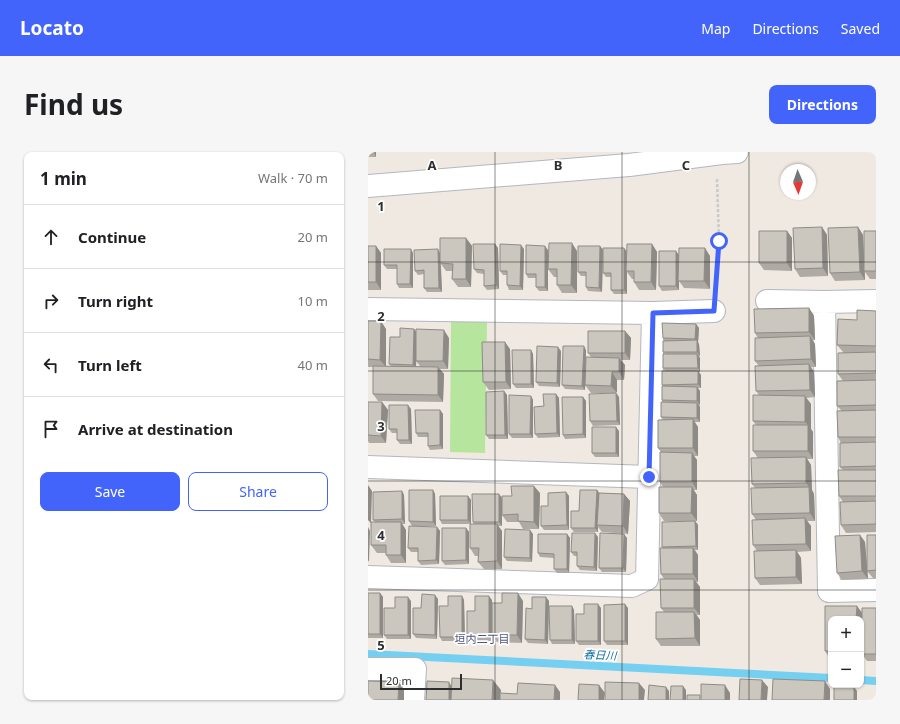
<!DOCTYPE html>
<meta charset="utf-8">
<style>
:root{--surface:#fff;--page:#f6f6f6;--text:#202124;--muted:#757577;--line:#e0e0e0;--accent:#4264fb}
body{margin:0;font-family:"Noto Sans","Noto Sans JP",sans-serif;background:var(--page);color:var(--text)}
.controls{position:absolute;right:12px;bottom:12px;display:grid;overflow:hidden;border-radius:8px;box-shadow:0 1px 3px #0004}
.controls button{width:36px;height:36px;display:grid;place-items:center;padding:0;border:0;border-bottom:1px solid var(--line);background:var(--surface);color:var(--text);font:20px sans-serif}
.compass{position:absolute;left:412px;top:12px;width:36px;height:36px;border-radius:50%;background:var(--surface);box-shadow:0 1px 3px #0004;rotate:178deg}
.scale{position:absolute;left:12px;bottom:10px;width:82px;box-sizing:border-box;padding-left:4px;border:2px solid #2e2e2e;border-top:0;font-size:11px;line-height:14px;white-space:nowrap;color:#2e2e2e;-webkit-text-stroke:3px #fff;paint-order:stroke}
.stop{position:absolute;width:12px;height:12px;margin:-9px;border:3px solid #4264fb;border-radius:50%;background:#fff}
.stop.end{background:#4264fb;border-color:#fff;box-shadow:0 1px 4px #0008}
.list{margin:0;padding:0;list-style:none}
h2{display:flex;justify-content:space-between;align-items:center;height:52px;margin:0;padding:0 16px;font-size:17px}
h2 small{font-size:13px;font-weight:400;color:var(--muted)}
.list li{display:grid;grid-template-columns:26px 1fr auto;gap:12px;align-items:center;box-sizing:border-box;height:64px;padding:0 16px;border-top:1px solid var(--line)}
.list b{display:block;font-size:15px;white-space:nowrap}
.list em{font-size:13px;font-style:normal;color:var(--muted)}
.actions{display:flex;gap:8px;padding:12px 16px}
.actions a{flex:1;padding:9px 0;border:1px solid var(--accent);border-radius:8px;text-align:center;font-size:14px;color:var(--accent)}
.actions .main{background:var(--accent);color:#fff}
.icon{flex:none;width:22px;height:22px;fill:none;stroke:currentColor;stroke-width:2;stroke-linecap:round;stroke-linejoin:round}
.map{position:relative;flex:none;width:508px;height:548px;overflow:hidden;border-radius:8px}
header{display:flex;align-items:center;gap:24px;box-sizing:border-box;height:56px;padding:0 20px;background:var(--accent);color:#fff}
header strong{font-size:19px}
nav{display:flex;gap:22px;margin-inline-start:auto;font-size:14px}
.intro{display:flex;align-items:center;justify-content:space-between;box-sizing:border-box;height:96px;padding:0 24px}
h1{margin:0;font-size:28px}
.button{padding:10px 18px;border-radius:8px;background:var(--accent);color:#fff;font-size:14px;font-weight:700}
main{display:flex;gap:24px;padding:0 24px}
aside{flex:1;background:var(--surface);border-radius:8px;box-shadow:0 1px 3px #0004}
.map>svg:first-child{display:block}
.green{fill:#b6e59e}
.lines{fill:none;stroke-linecap:round;stroke-linejoin:round}
.stream{stroke:#75cff0;stroke-width:8}
.minor-casing{stroke:#b4b7c1;stroke-width:24}
.path{stroke:#c9c9c9;stroke-width:2.5;stroke-dasharray:3 2;stroke-linecap:butt}
.minor{stroke:#fff;stroke-width:22}
.wall{fill:#afaba4;fill-rule:evenodd}
.shaded-wall{fill:#8e8b86}
.building{fill:#cbc7bf;stroke:#8e8b86}
.route{stroke:#4264fb;stroke-width:5}
.grid{fill:none;stroke:#2e2e2e;stroke-width:1;stroke-opacity:0.55}
.labels{text-anchor:middle;stroke-width:3.5;stroke-linejoin:round;paint-order:stroke}
.neighbourhood-label{font-size:11px;fill:#4d5680;stroke:#fff}
.water-label{font-size:11px;font-style:italic;fill:#0d6fa3;stroke:#fff}
.grid-label{font-size:13px;text-anchor:middle;font-weight:bold;fill:#2e2e2e;stroke:#fff;stroke-width:3.5;stroke-linejoin:round;paint-order:stroke}
</style>
<header>
<strong>Locato</strong>
<nav><a>Map</a><a>Directions</a><a>Saved</a></nav>
</header>
<div class="intro"><h1>Find us</h1><a class="button">Directions</a></div>
<main>
<aside>
<h2>1 min<small>Walk · 70 m</small></h2>
<ul class="list">
<li><svg class="icon" aria-label="ahead" viewBox="0 0 24 24"><path d="M12 20V5M6 11l6-6 6 6"/></svg><div><b>Continue</b></div><em>20 m</em></li>
<li><svg class="icon" aria-label="right" viewBox="0 0 24 24"><path d="M7 20v-9h11M14 6l5 5-5 5"/></svg><div><b>Turn right</b></div><em>10 m</em></li>
<li><svg class="icon" aria-label="left" viewBox="0 0 24 24"><path d="M17 20v-9H6M10 6l-5 5 5 5"/></svg><div><b>Turn left</b></div><em>40 m</em></li>
<li><svg class="icon" aria-label="arrive" viewBox="0 0 24 24"><path d="M6 21V4h12l-3 4 3 4H6"/></svg><div><b>Arrive at destination</b></div></li>
</ul>
<div class="actions"><a class="main">Save</a><a>Share</a></div>
</aside>
<div class="map">
<svg width="508" height="548" viewBox="0 0 508 548">
<rect width="100%" height="100%" fill="#efe9e1"/>
<path class="green" d="M83 169H119L117 301 82 300Z"/>
<g class="lines">
<path class="stream" d="M0 502 463 526
M493 528 508 529"/>
<defs>
<path id="minor" d="M0 34 261 13 354 1 369 0
M399 149 456 150
M508 149 456 150 461 439 508 438
M0 157 285 161 346 159
M0 315 281 325
M0 425 264 434 279 427 285 161
M0 517H47L45 548"/>
</defs>
<use href="#minor" class="minor-casing"/>
<path class="path" d="M348 135 351 89 349 26"/>
<use href="#minor" class="minor"/>
</g>
<path class="wall" d="M0 0H8V5H0Z
M454 75 459 83 460 124 432 125 427 117Z
M490 75 495 83 496 105 508 79V127H502L497 120V128L467 129 462 121Z
M419 79 424 86V119L396 118 391 111Z
M98 86 104 94 103 135H90L84 127V119H78L73 112 74 140H59L56 136V122L50 123 47 119 72 101Z
M127 92 130 96 131 137 119 138 116 134V122L109 121 106 117Z
M284 92 289 100 288 138H271L266 130V127H264L259 120V142H246L243 138V125H238L235 121 256 96 259 100Z
M0 94H8L13 101V138H0Z
M232 94 235 98 234 140 220 139 218 135V124H213L210 120Z
M156 97 155 138H141L139 133V123H135L132 119Z
M180 98V139H171L168 135V126H160L158 122Z
M209 99V141H194L189 133V125H186L180 117Z
M45 101V136H31L29 132V117H19L16 113Z
M311 103 342 104V137L316 136 311 129V138L294 139 291 134Z
M441 156 446 164 447 188H444L447 192 448 215H443L446 220 447 245 438 246 443 252V277L445 280V307H439L443 313 444 338 446 342 447 369H439L443 374V399L429 400 433 406 434 432 392 433 387 426 389 399 385 393 388 368 384 362 387 336 384 332 390 306 385 299 388 273 385 269 391 243 388 239 391 214 387 209 390 186 387 181Z
M508 159V380L478 381 473 373 475 350 471 344 475 318 472 315 473 291 470 285 473 258 469 254 475 229 470 222 475 200 469 193 489 168Z
M0 169 18 177V214H23L21 212 32 185 46 177 48 179 81 186 80 217H72L76 222 75 250 10 249 5 242V215H0ZM48 209 52 214H48Z
M328 172 331 176 330 191 331 192 332 204H331L332 206V220H331L333 223V236H330L332 239V253H331L332 255V270H326L330 275V304H326L329 308V338H325L329 343V369H296L291 361 295 335 292 330 293 300 290 296 295 267 293 265 295 250 294 248 296 234 294 233 297 219 295 216 297 202 295 200 296 189 295 186Z
M257 179 263 186 262 208H253L257 213 256 228H249L248 241 251 245 252 273 225 274 222 269 246 241H223L217 233 218 216 217 238 197 237 194 233 218 198V205H223L220 201Z
M142 197 143 237 121 238 115 230Z
M163 198 165 202 166 236H148L145 232Z
M193 199 192 235 171 234 168 230Z
M136 239 139 243 140 287H121L118 283Z
M188 242 191 246 192 285 170 286 167 282 176 254Z
M163 244 165 248V286H144L141 282Z
M215 245 218 249V286L197 287 195 283Z
M0 250H14L20 258 18 291H1L0 289Z
M43 257 44 292H32L29 288V281H24L21 277Z
M72 258 75 262V297L62 298 60 294V285H50L48 281Z
M251 279V305H227L224 301Z
M65 338 67 342 68 374H44L41 369Z
M229 338 231 341 256 342 262 349 260 382 234 380 230 375V380H206L203 376 211 359Z
M34 339 36 343 37 372H34L38 378V411H23L18 403V401H9L3 393 7 370 5 368Z
M198 340 201 344V378H176L173 374 180 354Z
M172 341 171 377H155L151 370H139L134 363V374H130L134 379V417H116L110 410V404H107L102 396V372H74L72 368 100 344 103 348V372H106L105 370 131 342 134 346 144 344Z
M327 369 330 373V398H327L330 403V430H328L332 435V463H329L332 468V494H293L288 487 296 460 293 456 296 427 293 422 295 396 294 395Z
M69 375 72 379 71 412 53 413 50 409V400H43L40 396Z
M98 376 101 380V412L77 413 74 409Z
M165 382 164 410 139 409 136 405Z
M199 382 202 386 201 421H189L186 417V406L172 405 170 401Z
M492 383 497 390 500 427 474 428 469 421Z
M508 383V426H505L499 419Z
M230 385 229 419 212 418 209 414V404H206L203 400Z
M259 386 258 420H234L231 416Z
M0 441H12L15 445V486H0Z
M94 444 96 448 97 489H74L72 485 80 454Z
M70 447 69 487 48 486 45 482Z
M124 448V477L134 451 155 449 154 491 129 490 124 483V489H102L99 485 107 459Z
M43 449V487H19L16 483 27 456Z
M181 449 180 492 160 491 157 487 164 457Z
M204 454 206 458 207 492H184L182 488Z
M457 454H489L494 461V456H508V509H499L494 502V465V507H493V467H463V507H462L457 499Z
M233 456V493H211L208 489 216 462Z
M260 456V493H239L236 489Z"/>
<path class="shaded-wall" d="M6 0H8V5L6 1Z
M454 75 459 83 460 124 455 116Z
M490 75 495 83 497 128 492 120Z
M419 79 424 86V119L419 111Z
M98 86 104 94 103 135 98 127Z
M204 91 209 99V141L203 133Z
M127 92 130 96 131 137 128 133Z
M284 92 289 100 288 138 283 130Z
M153 93 156 97 155 138 152 134Z
M8 94 13 101V138L8 130Z
M177 94 180 98V139L177 135Z
M232 94 235 98 234 140 231 136Z
M256 96 259 100V142L256 138Z
M337 96 342 104V137L336 129Z
M43 97 45 101V136L42 132Z
M70 97 72 101 74 140 71 136Z
M308 99 311 103V138L308 134Z
M441 156 446 164 447 188 441 180Z
M13 169 18 177V215L12 208Z
M328 172 331 176 330 191 327 187Z
M46 177 49 181 48 217 45 213Z
M76 178 81 186 80 217 75 209Z
M257 179 263 186 262 208 257 201Z
M442 184 447 192 448 215 443 207Z
M329 188 331 192 332 204 329 200Z
M137 190 142 197 143 237 138 230Z
M216 194 218 198 217 238 214 234Z
M190 195 193 199 192 235 189 231Z
M163 198 165 202 166 236 163 232Z
M329 202 332 206V220L330 216Z
M251 206 257 213 256 228 251 220Z
M441 212 446 220 447 245 442 238Z
M70 215 76 222 75 250 70 243Z
M330 219 333 223V236L330 232Z
M244 220 249 228V241L243 234Z
M329 235 332 239V253L329 249Z
M136 239 139 243 140 287 137 283Z
M248 241 251 245 252 273 249 269Z
M188 242 191 246 192 285 189 281Z
M163 244 165 248V286L162 282Z
M437 244 443 252V277L445 280V307L440 299V273L437 270Z
M215 245 218 249V286L215 282Z
M14 250 20 258 18 291 13 284Z
M329 251 332 255V270L329 266Z
M40 253 43 257 44 292 41 288Z
M72 258 75 262V297L72 293Z
M325 267 330 275V304L325 296Z
M248 275 251 279V305L248 301Z
M324 301 329 308V338L324 330Z
M438 305 443 313 444 338 446 342 447 369 442 361 441 335 438 331Z
M0 333 4 339 3 371 0 368Z
M166 334 172 341 171 377 166 370Z
M324 335 329 343V369L323 361Z
M65 338 67 342 68 374 65 370Z
M229 338 232 342 229 373 230 375V380L227 376Z
M34 339 36 343 37 372 34 367Z
M198 340 201 344V378L199 373Z
M131 342 134 346V374L131 370Z
M256 342 262 349 260 382 255 374Z
M100 344 103 348V372L100 368Z
M437 366 443 374V399L438 392Z
M327 369 330 373V398L328 394Z
M33 370 38 378V411L33 403Z
M129 372 134 379V417L129 409Z
M0 375 2 379 1 410 0 408Z
M69 375 72 379 71 412 68 408Z
M98 376 101 380V412L98 408Z
M162 378 165 382 164 410 162 406Z
M227 381 230 385 229 419 226 415Z
M199 382 202 386 201 421 199 417Z
M256 382 259 386 258 420 255 416Z
M492 383 497 390 500 427 494 419Z
M325 396 330 403V430L325 422Z
M428 398 433 406 434 432 428 425Z
M326 427 332 435V463L326 456Z
M12 441 15 445V486L12 482Z
M150 441 155 449 154 491 149 483Z
M67 443 70 447 69 487 67 483Z
M94 444 96 448 97 489 94 485Z
M121 444 124 448V489L121 485Z
M40 445 43 449V487L40 483Z
M178 445 181 449 180 492 177 488Z
M230 452 233 456V493L230 489Z
M257 452 260 456V493L257 489Z
M204 454 206 458 207 492 204 488Z
M489 454 494 461V507L493 506V467H488Z
M326 460 332 468V494L327 486Z
M125 528 133 538 132 548H124Z
M394 528 400 535 399 548H393Z
M457 529 462 537V548H456Z
M31 530 36 538V548H30Z
M81 530 84 535V548H81Z
M271 531 277 538 276 548H271Z
M187 533 192 540V548H186Z
M231 533 237 541 236 548H231Z
M357 533 362 541V548H357Z
M315 534 318 538V548H315Z
M298 535 301 539V548H298Z
M486 535 489 539V548H486Z"/>
<path class="building" d="M454 75 455 116 427 117 425 76Z
M490 75 492 120 462 121 460 76Z
M391 79H419V111H391Z
M496 79H508V119H496Z
M72 86H98V127H84L85 112 72 111Z
M181 91H204L203 133H189V117H180Z
M105 92H127L128 133 116 134V118L106 117Z
M132 92 153 93 152 134 139 133V119H132Z
M259 92H284L283 130H266V119H258Z
M158 93 177 94V135H168V122H158Z
M0 94H8V130H0Z
M210 94H232L231 136 218 135V120H210Z
M235 96H256V138H243V121H235Z
M311 96H337L336 129H310Z
M16 97H43L42 132H29V113H16Z
M70 97 71 136H56V118L47 119 46 98Z
M291 99H308V134H291Z
M441 156V180L387 181 386 157Z
M489 158 508 159V194L469 193 470 167 489 168Z
M0 169H13L12 208 0 207Z
M294 171 328 172 327 187 295 186Z
M32 176 46 177 45 213 21 212 22 185H32Z
M48 177 76 178 75 209H48Z
M220 179H257V201H220Z
M442 184 443 207 387 209V186Z
M329 188V200H295V189Z
M114 190H137L138 230H115Z
M169 194 190 195 189 231 168 230Z
M195 194H216L214 234 194 233Z
M144 198H163V232H145Z
M508 200V221L470 222V201Z
M295 202H329L330 216H295Z
M218 205 251 206V220H244L243 234 217 233Z
M441 212 442 238 388 239 387 214Z
M5 214 70 215V243L5 242Z
M294 219H330V232L294 233Z
M508 228V253L469 254V229Z
M294 234 329 235V249L294 248Z
M136 239 137 283H118V240Z
M248 241 249 269H222L221 242Z
M175 242H188L189 281 167 282 166 255 176 254Z
M141 243 163 244 162 282H141Z
M385 243 437 244V270L385 269Z
M194 245H215V282L195 283Z
M0 250H14L13 284 0 283Z
M293 250 329 251V266L293 265Z
M21 253H40L41 288H29V277H21Z
M47 258H72V293L60 294V281H48Z
M508 258V285H470L469 259Z
M325 267V296H290V268Z
M385 273H440V299H385Z
M224 275H248V301H224Z
M508 290V314L472 315V291Z
M292 300 324 301V330H292Z
M438 305V331L384 332 383 306Z
M470 318H508V344H471Z
M143 334H166V370L150 369V362L134 363V344H144Z
M291 335H324L323 361H291Z
M441 335 442 361 384 362 383 336Z
M41 338H65V370L41 369Z
M212 338H229L227 376H203V359H211Z
M34 339V367L5 368V340Z
M198 340 199 373 173 374V354H180V341Z
M231 341 256 342 255 374 229 373Z
M104 342H131V370H105Z
M72 344H100V368H72Z
M508 349V372L473 373 472 350Z
M437 366 438 392 385 393 384 368Z
M327 369 328 394 294 395V370Z
M3 370H33V403H18V393H3Z
M102 372H129V409L110 410 111 396H102Z
M41 374 69 375 68 408 50 409V396H40Z
M74 376H98V408L74 409Z
M137 377 162 378V406L136 405Z
M204 381H227L226 415 209 414V400H203Z
M232 381 256 382 255 416H231Z
M170 382H199V417H186V402L170 401Z
M492 383 494 419 469 421 467 384Z
M499 383H508V418L499 419Z
M292 396H325V422H293Z
M428 398V425L387 426 386 399Z
M292 427H326V456H293Z
M0 441H12V482H0Z
M134 441H150L149 483H124V451H134Z
M54 442 67 443V483L45 482V456H53Z
M80 444H94V485H72L71 454H80Z
M107 444H121V485H99V459H107Z
M27 445H40V483H16V456H27Z
M164 445H178L177 488 157 487 158 456 164 457Z
M216 452H230V489H208V462H216Z
M257 452V489H236V453Z
M181 454H204V488H182Z
M457 454H489L488 467H463V499H457Z
M494 456H508V502H494Z
M288 460H326L327 486 288 487Z
M84 526 125 528 124 548H83Z
M372 527 394 528 393 548H371Z
M405 527 457 529 456 548H404Z
M0 529 31 530 30 548H0Z
M59 529 81 530V548H58Z
M237 530 271 531V548H237Z
M150 531 187 533 186 548H132V541L149 542Z
M211 532 231 533V548H210Z
M333 532 357 533V548H333Z
M281 533 298 535V548H280Z
M303 534H315V548H302Z
M466 534 486 535V548H466Z
M319 543H332V548H319Z"/>
<g class="lines">
<path class="route" d="M281 325 285 161 346 159 351 89"/>
</g>
<path class="grid" d="M127 0V548M254 0V548M381 0V548M0 110H508M0 219H508M0 329H508M0 438H508"/>
<g class="labels">
<g class="neighbourhood-label">
<text x="114" y="491">垣内二丁目</text>
</g>
<g class="water-label">
<text transform="translate(232 503) rotate(3)" y="4">春日川</text>
</g>
</g>
<g class="grid-label">
<text x="64" y="18">A</text>
<text x="190" y="18">B</text>
<text x="318" y="18">C</text>
<text x="13" y="59">1</text>
<text x="13" y="169">2</text>
<text x="13" y="279">3</text>
<text x="13" y="388">4</text>
<text x="13" y="498">5</text>
</g>
</svg>
<div class="controls">
<button>+</button>
<button>−</button>
</div>
<svg class="compass" viewBox="-18 -18 36 36"><path d="M0-13l5 13h-10z" fill="#e53935"/><path d="M0 13l5-13h-10z" fill="#757577"/></svg>
<div class="scale">20 m</div>
<div class="stop" style="left:351px;top:89px"></div>
<div class="stop end" style="left:281px;top:325px"></div>
</div>
</main>
